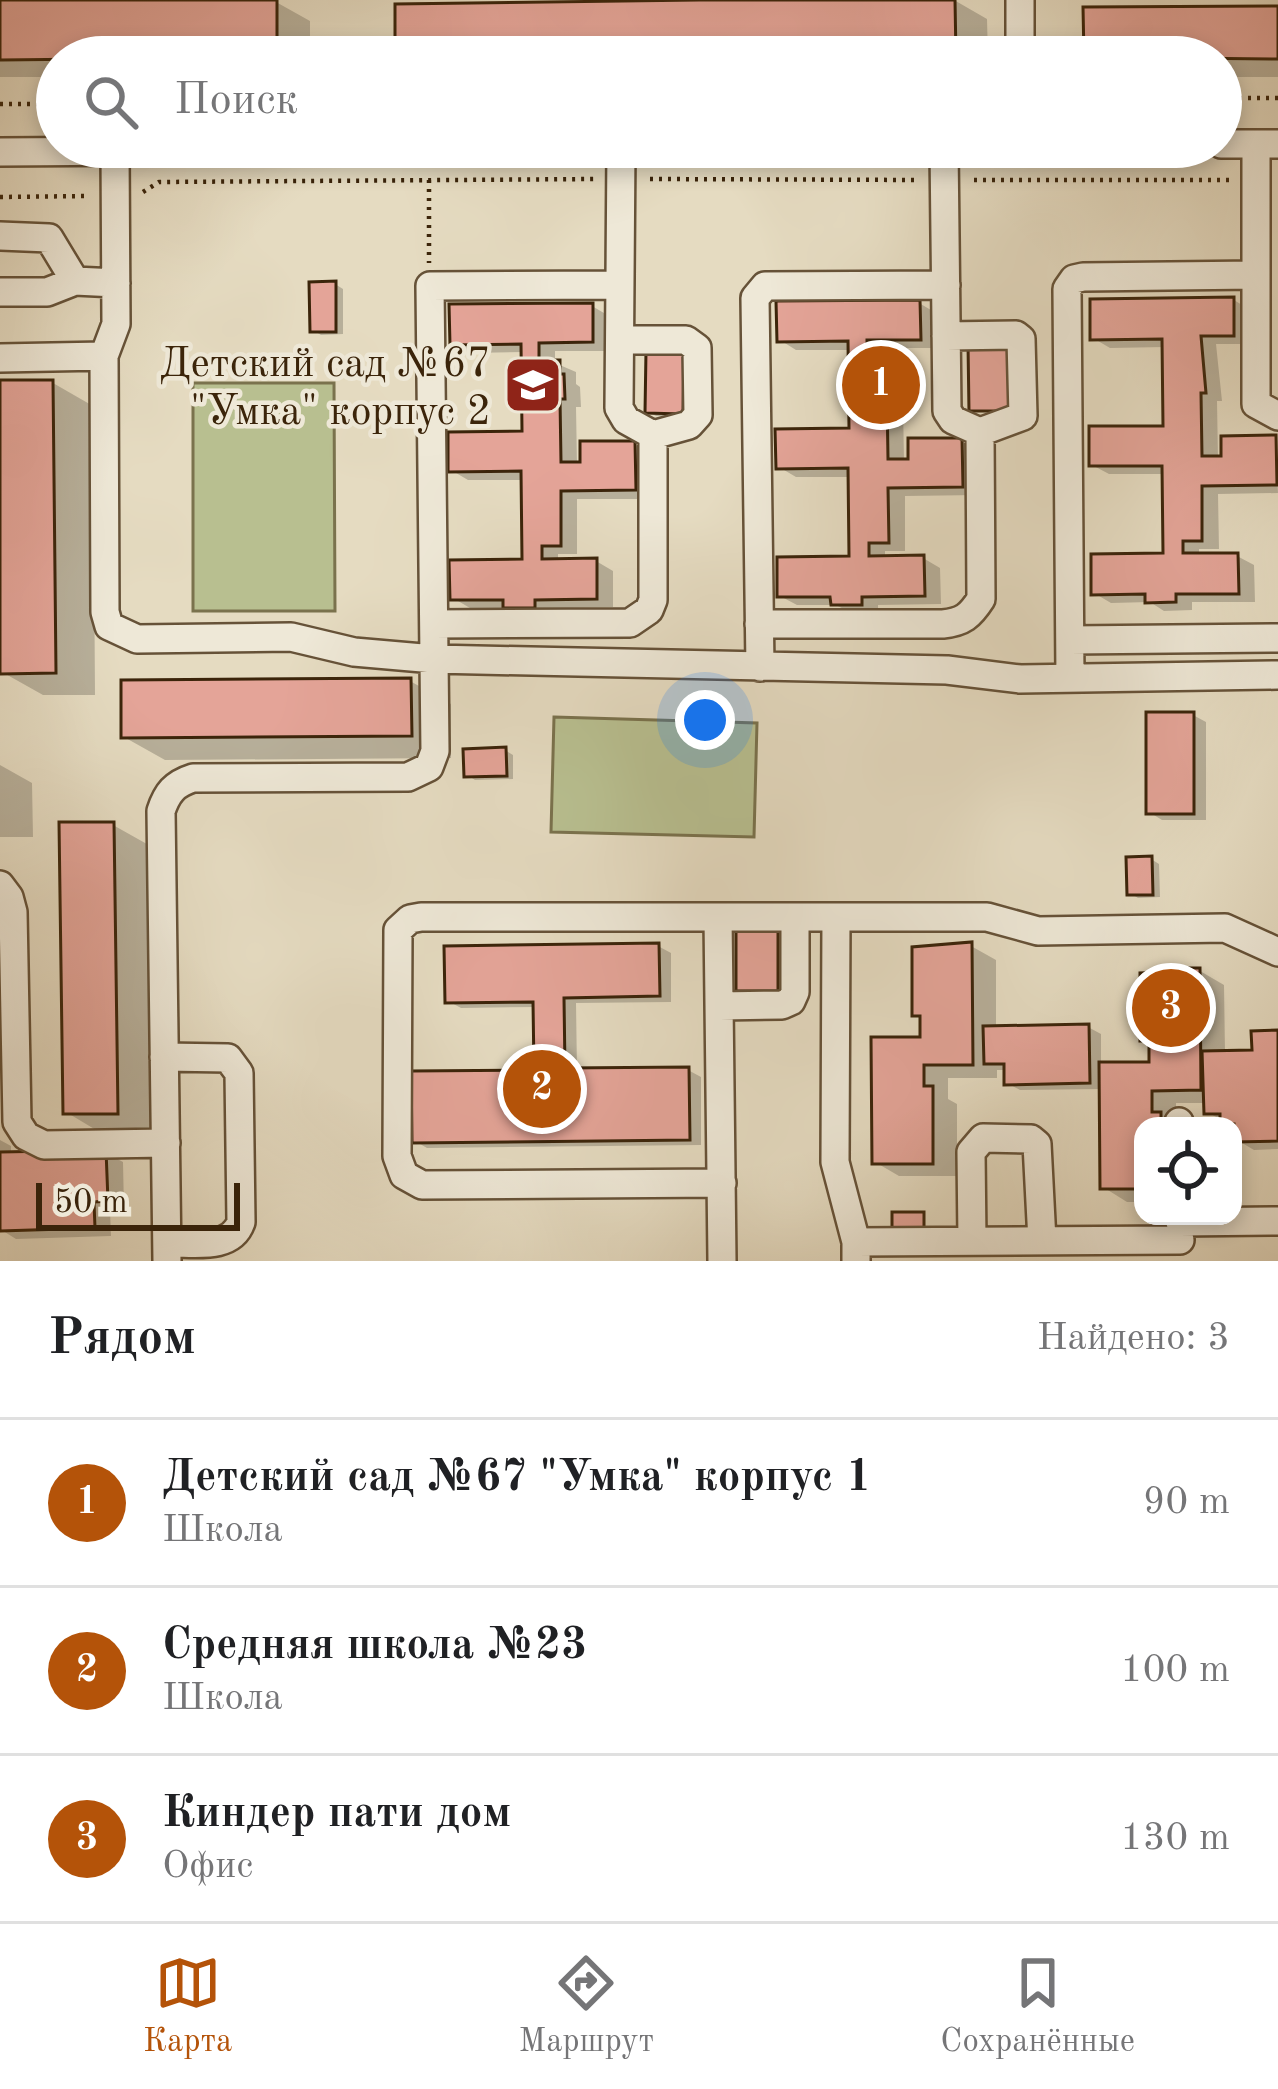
<!DOCTYPE html>
<html lang="ru">
<meta charset="utf-8">
<style>
:root{--surface:#fff;--page:#f6f6f6;--text:#202124;--muted:#757577;--line:#e0e0e0;--accent:#b45309}
body{margin:0;font-family:"Old Standard TT",serif;background:var(--page);color:var(--text)}
.controls{position:absolute;right:36px;bottom:36px;display:grid;overflow:hidden;border-radius:24px;box-shadow:0 6px 18px #0003}
.controls button{width:108px;height:108px;display:grid;place-items:center;padding:0;border:0;border-bottom:3px solid var(--line);background:var(--surface);color:var(--text);font:60px sans-serif}
.scale{position:absolute;left:36px;bottom:30px;width:204px;box-sizing:border-box;padding-left:12px;border:6px solid #3b240a;border-top:0;font-size:33px;line-height:42px;white-space:nowrap;color:#3b240a;-webkit-text-stroke:9px #eee8d7;paint-order:stroke}
.you{position:absolute;left:705px;top:720px;width:42px;height:42px;margin:-30px;border:9px solid #fff;border-radius:50%;background:#1a73e8;box-shadow:0 0 0 18px #1a73e833}
.badge{display:grid;place-items:center;width:78px;height:78px;border-radius:50%;background:var(--accent);color:#fff;font-size:39px;font-weight:700}
.pin{position:absolute;translate:-50% -50%;border:6px solid #fff;box-shadow:0 3px 12px #0006}
.list{margin:0;padding:0;list-style:none}
h2{display:flex;justify-content:space-between;align-items:center;height:156px;margin:0;padding:0 48px;font-size:51px}
h2 small{font-size:39px;font-weight:400;color:var(--muted)}
.list li{display:grid;grid-template-columns:78px 1fr auto;gap:36px;align-items:center;box-sizing:border-box;height:168px;padding:0 48px;border-top:3px solid var(--line)}
.list b{display:block;font-size:45px;white-space:nowrap}
.list p{margin:0;font-size:39px;white-space:nowrap;color:var(--muted)}
.list em{font-size:39px;font-style:normal;color:var(--muted)}
.icon{flex:none;width:66px;height:66px;fill:none;stroke:currentColor;stroke-width:2;stroke-linecap:round;stroke-linejoin:round}
.map{position:relative;flex:none;width:1278px;height:1261px;overflow:hidden}
.search{position:absolute;background:var(--surface);box-shadow:0 6px 18px #0003;left:36px;right:36px;top:36px;height:132px;display:flex;align-items:center;gap:30px;box-sizing:border-box;padding:0 42px;border-radius:66px;color:var(--muted);font-size:45px}
.sheet{height:660px;background:var(--surface)}
nav{display:flex;justify-content:space-around;align-items:center;box-sizing:border-box;height:168px;border-top:3px solid var(--line);background:var(--surface);font-size:33px;color:var(--muted)}
nav a{display:grid;justify-items:center;gap:6px}
nav .on{color:var(--accent)}
.map>svg:first-child{display:block}
.green{fill:#b8bf90;stroke:#7a724d;stroke-width:3}
.shadow{fill:#0003}
.building{fill:#e4a498;stroke:#3b240a;stroke-width:3}
.lines{fill:none;stroke-linecap:round;stroke-linejoin:round}
.minor-casing{stroke:#665238;stroke-width:32}
.path{stroke:#3b240a;stroke-width:4.5;stroke-dasharray:3 6;stroke-linecap:butt}
.minor{stroke:#eee8d7;stroke-width:27}
.labels{text-anchor:middle;stroke-width:9;stroke-linejoin:round;paint-order:stroke}
.poi-label{font-size:42px;fill:#3b240a;stroke:#eee8d7;text-anchor:end}
</style>
<div class="map">
<svg width="1278" height="1261" viewBox="0 0 1278 1261">
<rect width="100%" height="100%" fill="#e5dbc1"/>
<filter id="stains"><feTurbulence type="fractalNoise" baseFrequency=".00167" numOctaves="4"/><feColorMatrix values="0 0 0 0 .2 0 0 0 0 .09 0 0 0 0 .02 0 0 0 .5 -.17"/></filter>
<radialGradient id="worn" r=".72"><stop offset=".6" stop-color="#630" stop-opacity="0"/><stop offset="1" stop-color="#630" stop-opacity=".3"/></radialGradient>
<path class="green" d="M193 383H334L335 611H193Z
M554 717 757 723 754 837 551 832Z"/>
<path class="shadow" d="M954 0 987 19 988 57H398Z
M0 2H276L310 21V57H57V77H0Z
M1278 9V77H1221V57Z
M335 284 343 289V334L321 335 313 330Z
M1234 300 1250 310V344H1216L1222 401H1217L1218 459 1275 438 1278 493 1218 494 1219 549H1199V556H1237L1254 565 1255 602H1192V610L1164 611 1150 602 1111 603 1094 593 1166 556 1165 474H1109L1092 465 1166 429 1165 347 1110 348 1093 338Z
M919 303 936 313 937 348H883V360L903 369V381L908 384V404H903L904 462 961 441 978 451 979 495 905 496V551H885V558H923L940 568 941 604 878 605V613H851L836 605H797L780 596 852 559 851 477H796L779 467 852 431 851 350H796L780 340Z
M592 306 609 316V351H555V363L576 372V384L580 387 581 407H576L577 465 634 444 651 454 652 499H577V554H558V561H596L613 571V607L551 608V616H523L509 608H470L453 598 525 562 524 480H468L451 470 525 434 524 352 469 353 452 343Z
M683 355 690 417 656 416 648 412Z
M53 383 93 406 95 695H43L2 672Z
M410 681 451 704V758L165 760 124 737Z
M1193 715 1206 722V820H1162L1149 812Z
M505 750 513 755V779L475 780 467 775Z
M0 765 32 783 33 837H0Z
M113 825 154 848 158 1135 106 1136 66 1112Z
M1151 859 1159 864 1160 897 1138 898 1130 893Z
M777 931 785 935V994L747 993 739 989Z
M658 946 671 953V1002L576 1003 577 1071 688 1070 701 1077V1145L427 1148 415 1141 537 1073 536 1007 461 1008 448 1001Z
M971 946 996 960V1028L1088 1027 1101 1034V1065H1152V1044L1143 1039 1200 971 1224 985 1225 1053H1255L1278 1033V1149L1254 1150 1237 1140 1233 1126 1207 1112V1103H1176V1124L1180 1126H1143V1202H1127L1103 1187 1102 1089 1020 1090 1007 1083V1070H997V1078H948V1099L957 1104V1176H899L875 1162 923 1040V1018L915 1014Z
M0 1140 11 1146V1155L106 1153 123 1162 124 1209 110 1210 111 1236 16 1239 0 1229Z"/>
<path class="building" d="M0 0H277V57L0 60Z
M699 0H955L956 57H395V4Z
M1278 6V59L1084 57 1083 7Z
M1030 39H1055V57H1030Z
M336 281V332H310L309 282Z
M1234 297V336H1201L1206 393H1201L1202 456H1221V436L1276 435 1277 485 1202 486V541H1183V553H1238L1239 594H1176V602L1145 603V594L1091 595V554L1163 553 1162 466H1089V426H1163L1162 339 1090 340V299Z
M920 300 921 340H867V357H887V371H892V396H887L888 459H908V438H962L963 487 888 488 889 543H869V556L924 555 925 596 862 597V605H831L830 597H777V557L849 556 848 468 776 469 775 429 849 428 848 341 777 342 776 301Z
M593 303V342L539 343V360H560V374H564L565 399H560L561 462H580V441H635L636 490 561 491V546H542V559L597 558V599L535 600V608H503V600H450L449 560 522 559 521 471 448 472V432L522 431 521 344 450 345 449 304Z
M968 344H1009L1010 411H969Z
M646 351 684 352 683 414 645 413Z
M0 380H53L56 673 0 674Z
M411 678 412 736 121 738V680Z
M1146 712H1194V814H1146Z
M506 747 507 776 464 777 463 749Z
M59 822H114L118 1114H63Z
M1152 856 1153 895H1127L1126 857Z
M736 928H778V991H736Z
M972 942 973 1065H924V1086H933V1164H872L871 1037H920V1016H912V947Z
M659 943 660 996 564 998 565 1068 689 1067 690 1140 412 1143 411 1071 534 1070 533 1002 445 1003 444 946Z
M1172 968H1200L1201 1090 1152 1091V1112H1161V1126H1143V1189H1100L1099 1062H1149V1041H1140V973L1172 972Z
M1089 1024 1090 1083 1004 1085V1064H984L983 1026Z
M1278 1030V1141L1234 1142V1124H1220V1114H1204L1202 1051 1252 1050 1251 1031Z
M106 1150 108 1201 94 1202 95 1228 0 1231V1152Z
M892 1212H924V1228H892Z"/>
<g class="lines">
<defs>
<path id="minor" d="M1020 57V0
M1221 144H1278
M1256 144V404L1278 416
M944 147 947 411 953 420 980 432 1023 416 1021 339 1016 335 946 336
M0 152 688 147
M0 236 49 238 75 281
M0 292H47L75 281 116 283
M620 340H686L697 348 698 415 689 425 653 435
M104 356 105 612 109 626 137 639 291 637 354 652 434 659 947 670 1020 679 1278 675
M0 358 104 356 116 324 115 150
M434 624 630 623 649 610 653 600V435L626 420 619 408 621 148
M759 624H943C963 622 970 616 981 599L980 432
M1070 640 1278 638
M760 667 755 298 765 286 946 285
M1070 678 1067 289 1074 279 1083 277 1256 275
M0 885 9 897 13 912 17 1122 26 1136 44 1145 166 1143
M718 917 722 1261
M720 1006 782 1005 791 1001 795 992V917
M164 1057 228 1058 239 1073 241 1222C231 1251 192 1242 167 1243
M1179 1122V1126
M722 1183 422 1185 404 1175 397 1156 398 930 410 919 421 917H836
M1180 1222 1278 1221
M972 1241 971 1152 983 1138 1031 1139 1037 1144 1042 1241
M856 1242 1180 1240
M167 1261 161 811C167 793 174 784 193 778L408 777 429 767 435 751 430 286 620 285
M856 1261V1242L835 1162 836 917H987L1038 931 1225 928 1278 952"/>
</defs>
<use href="#minor" class="minor-casing"/>
<path class="path" d="M1221 98H1278
M0 104H57
M650 179 920 180
M429 180V263
M974 180H1232
M143 192 159 182 596 179
M0 197 90 196"/>
<use href="#minor" class="minor"/>
</g>
<defs>
<symbol id="school-square" viewBox="-11 -11 22 22"><rect x="-9" y="-9" width="18" height="18" rx="4" fill="#8f2418" stroke="#eee8d7"/><path d="M0-5L7-2L0 1L-7-2ZM-4 1L0 2.5L4 1V4Q0 6-4 4Z" fill="#fff"/></symbol>
</defs>
<g fill-rule="evenodd">
<use href="#school-square" x="500" y="352" width="66" height="66"/>
</g>
<g class="labels">
<g class="poi-label">
<text x="491" y="376">Детский сад №67<tspan x="491" dy="48">"Умка" корпус 2</tspan></text>
</g>
</g>
<rect width="100%" height="100%" filter="url(#stains)"/>
<rect width="100%" height="100%" fill="url(#worn)"/>
</svg>
<div class="controls">
<button><svg class="icon" aria-label="locate" viewBox="0 0 24 24"><circle cx="12" cy="12" r="6"/><path d="M12 2v4M12 18v4M2 12h4M18 12h4"/></svg></button>
</div>
<div class="scale">50 m</div>
<div class="you"></div>
<div class="pin badge" style="left:881px;top:385px">1</div>
<div class="pin badge" style="left:542px;top:1089px">2</div>
<div class="pin badge" style="left:1171px;top:1008px">3</div>
<div class="search"><svg class="icon" aria-label="search" viewBox="0 0 24 24"><circle cx="10" cy="10" r="6"/><path d="M15 15l6 6"/></svg>Поиск</div>
</div>
<section class="sheet">
<h2>Рядом<small>Найдено: 3</small></h2>
<ul class="list">
<li><span class="badge">1</span><div><b>Детский сад №67 &quot;Умка&quot; корпус 1</b><p>Школа</p></div><em>90 m</em></li>
<li><span class="badge">2</span><div><b>Средняя школа №23</b><p>Школа</p></div><em>100 m</em></li>
<li><span class="badge">3</span><div><b>Киндер пати дом</b><p>Офис</p></div><em>130 m</em></li>
</ul>
</section>
<nav>
<a class="on"><svg class="icon" aria-label="map" viewBox="0 0 24 24"><path d="M3 6l6-2 6 2 6-2v14l-6 2-6-2-6 2zM9 4v14M15 6v14"/></svg>Карта</a>
<a><svg class="icon" aria-label="directions" viewBox="0 0 24 24"><path d="M12 3l9 9-9 9-9-9zM9 14v-3h6M13 9l2 2-2 2"/></svg>Маршрут</a>
<a><svg class="icon" aria-label="saved" viewBox="0 0 24 24"><path d="M7 4h10v16l-5-4-5 4z"/></svg>Сохранённые</a>
</nav>
